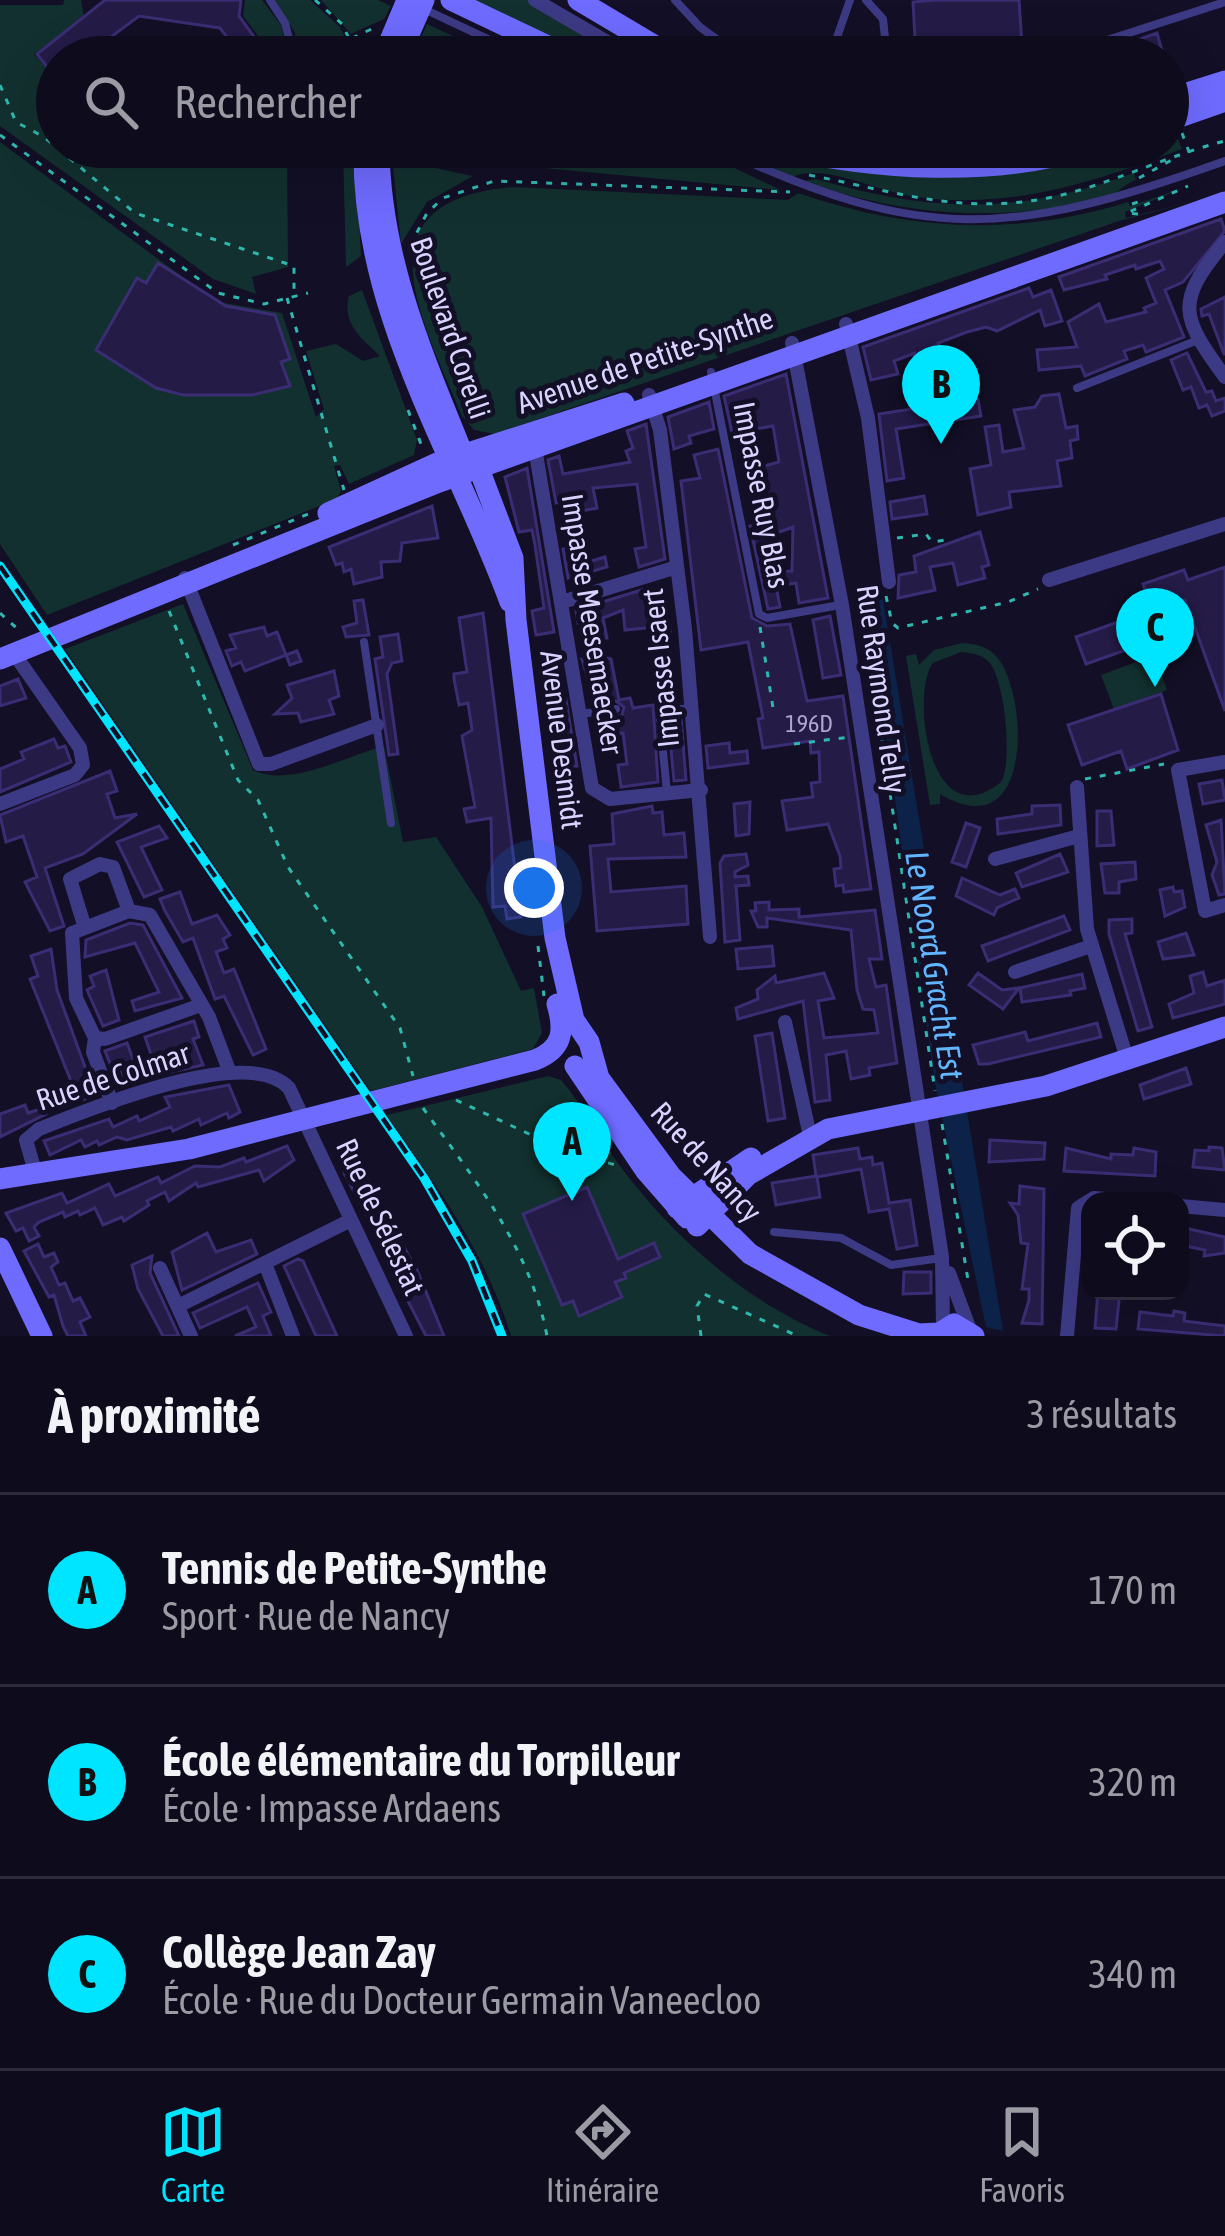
<!DOCTYPE html>
<html lang="fr">
<meta charset="utf-8">
<style>
:root{--surface:#0e0b1c;--page:#1c1929;--text:#f1f3f6;--muted:#9b9ba3;--line:#2e2b3b;--accent:#00e5ff}
body{margin:0;font-family:"Asap Condensed",sans-serif;background:var(--page);color:var(--text)}
.controls{position:absolute;right:36px;bottom:36px;display:grid;overflow:hidden;border-radius:24px;box-shadow:0 12px 48px #0002}
.controls button{width:108px;height:108px;display:grid;place-items:center;padding:0;border:0;border-bottom:3px solid var(--line);background:var(--surface);color:var(--text);font:60px sans-serif}
.you{position:absolute;left:534px;top:888px;width:42px;height:42px;margin:-30px;border:9px solid #fff;border-radius:50%;background:#1a73e8;box-shadow:0 0 0 18px #1a73e833}
.badge{display:grid;place-items:center;width:78px;height:78px;border-radius:50%;background:var(--accent);color:#111;font-size:39px;font-weight:700}
.pin{position:absolute;translate:-50% -99px;filter:drop-shadow(0 3px 6px #0008)}
.pin::after{content:'';position:absolute;top:63px;width:42px;height:36px;background:inherit;clip-path:polygon(0 0,100% 0,50% 100%)}
.list{margin:0;padding:0;list-style:none}
h2{display:flex;justify-content:space-between;align-items:center;height:156px;margin:0;padding:0 48px;font-size:51px}
h2 small{font-size:39px;font-weight:400;color:var(--muted)}
.list li{display:grid;grid-template-columns:78px 1fr auto;gap:36px;align-items:center;box-sizing:border-box;height:192px;padding:0 48px;border-top:3px solid var(--line)}
.list b{display:block;font-size:45px;white-space:nowrap}
.list p{margin:0;font-size:39px;white-space:nowrap;color:var(--muted)}
.list em{font-size:39px;font-style:normal;color:var(--muted)}
.icon{flex:none;width:66px;height:66px;fill:none;stroke:currentColor;stroke-width:2;stroke-linecap:round;stroke-linejoin:round}
.map{position:relative;flex:none;width:1225px;height:1336px;overflow:hidden}
.search{position:absolute;background:var(--surface);box-shadow:0 12px 48px #0002;left:36px;right:36px;top:36px;height:132px;display:flex;align-items:center;gap:30px;box-sizing:border-box;padding:0 42px;border-radius:66px;color:var(--muted);font-size:45px}
.sheet{height:732px;background:var(--surface)}
nav{display:flex;justify-content:space-around;align-items:center;box-sizing:border-box;height:168px;border-top:3px solid var(--line);background:var(--surface);font-size:33px;color:var(--muted)}
nav a{display:grid;justify-items:center;gap:6px}
nav .on{color:var(--accent)}
.map>svg:first-child{display:block}
.green{fill:#12302f;fill-rule:evenodd}
.water{fill:#0c2248}
.building{fill:#241b47;stroke:#3b2d73;stroke-width:3;fill-rule:evenodd}
.lines{fill:none;stroke-linecap:round;stroke-linejoin:round}
.path{stroke:#2fb8b0;stroke-width:3;stroke-dasharray:6 9;stroke-linecap:butt}
.lane{stroke:#3d3a85;stroke-width:8}
.street{stroke:#3d3a85;stroke-width:14}
.secondary{stroke:#6f6bff;stroke-width:21}
.rail-casing{stroke:#00e5ff;stroke-width:9}
.rail{stroke:#130f26;stroke-width:4.5;stroke-dasharray:14;stroke-linecap:butt}
.labels{text-anchor:middle;stroke-width:10;stroke-linejoin:round;paint-order:stroke}
.number-label{font-size:24px;fill:#aca6d1}
.street-label{font-size:30px;fill:#d9d4ff;stroke:#130f26}
.water-label{font-size:33px;font-style:italic;fill:#62b6ff;stroke:#130f26}
</style>
<div class="map">
<svg width="1225" height="1336" viewBox="0 0 1225 1336">
<rect width="100%" height="100%" fill="#130f26"/>
<path class="green" d="M64 0H81L84 17 34 54 57 80V147H287L288 267 252 277 256 294 213 279 0 126V5H63Z
M245 0H262L281 25 289 57H274L243 16Z
M275 0H310L340 27 354 57H299L295 33Z
M321 0H378L391 6 384 19 351 34Z
M467 0H529L627 57H587Z
M427 24 498 57H412Z
M117 37 236 54 238 57H88Z
M1172 123 1182 149C1091 183 1009 211 910 196 877 191 823 163 793 177L730 147 887 169 1101 147H1168Z
M0 142 196 287 224 303 282 313 316 417 324 409 306 351 336 344 363 361 380 356C361 338 342 324 349 296L362 290 417 440 414 455 349 484 340 465 334 466 341 491 337 499 47 615 0 544Z
M343 147H355L361 256 346 267Z
M391 147H690L781 190 436 158 409 148 402 159 407 162 473 176 427 202 401 244Z
M1134 173 1136 180C1122 185 1123 191 1107 196 1004 225 902 216 803 181L816 179C934 213 1017 215 1134 173Z
M513 187 788 200 798 193C908 231 1016 237 1128 202L1130 206 1186 187 1125 212 1126 218 1191 202 1119 221 495 434 474 430 462 416C424 323 352 200 513 187Z
M183 604 253 770C291 788 346 756 384 746L403 842 436 837 482 907 521 991 534 988 542 1033 533 1049 371 1091 65 649Z
M962 643C976 644 987 646 997 657 1029 695 1034 850 940 794V804L930 805 906 656 916 654 919 665 934 650ZM961 652C970 653 981 654 988 661 1005 677 1013 763 1001 782 929 840 910 693 933 663Z
M1155 655 1167 690 1114 709 1101 675Z
M548 1076 561 1080C584 1106 599 1138 620 1166 673 1237 747 1303 830 1336H511C486 1253 436 1185 387 1115Z"/>
<path class="water" d="M883 599 1003 1331 986 1327 935 1083 867 602Z"/>
<path class="building" d="M105 0H241L239 16 269 57H242L220 28 139 16 84 57H57V80L37 54Z
M936 0H1019L1022 44 991 46V56L916 57 913 2Z
M1157 33 1162 51 1154 57H1090Z
M1221 219 1225 231 1183 282 1165 290 1184 337 1146 352 1143 345 1124 351 1127 359 1085 376 1081 366 1039 370 1037 350 1077 347 1068 322 1099 304 1106 322 1146 312 1144 308 1156 303 1146 278 1164 269 1160 261 1136 269 1135 265 1105 275 1107 279 1064 290 1059 277Z
M158 263 226 306 275 315 290 359 281 362 290 386 252 395H183L156 388 96 350 137 278 146 283Z
M1029 288 1033 297 1051 290 1062 321 1045 326 1040 310 997 331 986 327 967 332 938 343 943 356 931 365 920 368 915 353 894 361 898 374 871 380 863 347Z
M1225 297V354H1224L1209 314 1202 316 1201 309Z
M1187 353 1206 392 1212 391 1216 401 1225 398V411L1212 416 1207 405 1199 408 1191 387 1183 390 1171 360Z
M786 374 828 598 799 603 796 583 776 586 780 607 768 609 750 526 759 525 751 493 761 491 757 468 779 462 773 426 732 433 724 396ZM793 527 792 571 769 572 763 538Z
M1059 394 1066 428 1077 426 1078 439 1070 441 1072 458 1057 461 1061 486 1009 492 1011 507 978 515 970 469 991 465 985 427 999 425 1003 452 1024 448 1014 410 1035 407 1042 396Z
M978 399 981 416 896 429 904 478 887 481 879 414Z
M709 402 714 429 689 436 691 443 674 449 668 417Z
M646 424 665 559 639 567 635 549 646 547 637 484 593 488 597 508 570 513 568 500 556 503 548 460 559 456 563 474 630 462 626 451 633 448 627 431Z
M718 449 752 618 767 626 790 624 807 701 843 696 871 889 844 892 843 885 836 886 834 869 841 868 840 856 828 824 787 830 782 801 813 797 811 783 820 782 819 752 811 753 810 741 763 748 758 719 763 718 748 642 701 650 681 481 700 478 694 455Z
M527 468 554 632 536 635 532 611 544 608 535 545 532 530 519 532 505 477Z
M924 496 927 514 892 519 890 502Z
M432 506 438 538 402 543 400 561 381 562 382 577 354 584 351 569 344 572 342 563 336 565 329 547Z
M980 532 989 565 982 567 985 578 958 585 953 563 930 567 935 590 898 598 899 575 916 572 914 556Z
M577 547 581 564 605 557 607 567 568 578 563 549Z
M1225 567V711L1185 600 1162 608 1171 634 1086 664 1076 637 1152 610 1143 584 1184 570 1188 580Z
M648 588 656 627 625 630 623 610 603 618 607 638 597 640 595 620 578 623 576 610Z
M363 600 369 635 346 637 343 627 357 623 354 601Z
M483 613 521 917 507 919 505 906 493 907 491 818 467 822 464 809 475 807 462 736 472 730 468 703 459 705 454 679V674L467 672 459 618Z
M830 616 841 675 823 678 813 620Z
M670 626 671 702 660 703 655 628Z
M264 627 267 636 277 632 286 655 297 651 301 661 290 665 286 655 245 671 241 662 232 666 226 651 236 648 230 635Z
M398 634 402 661 392 663 387 674 398 754 389 755 375 659 383 657 380 637Z
M603 657 611 659 619 700 630 698 633 708 653 705 658 782 621 787 618 765 627 764 623 733 615 734 612 718 622 715 624 707 616 701 595 704 582 659Z
M334 671 339 696 329 700 334 714 301 722 298 713 275 714 292 698 287 685Z
M18 679 26 698 0 706V686Z
M1161 694 1178 750 1127 769 1121 751 1082 765 1068 725Z
M566 700 577 766 563 768 556 723 545 703Z
M681 717 686 780 674 781 668 718Z
M54 739 58 748 65 746 71 762 0 792V769L24 759 21 752Z
M729 743 730 753 747 751 748 763 708 768 706 746Z
M110 771 117 791 107 794 115 818 137 814 83 854 45 868 64 926 50 931 25 882 37 877 23 836 6 842 0 815Z
M1222 780 1225 800 1203 804 1199 784Z
M750 802 749 834 736 836 734 804Z
M1060 805 1061 825 998 834 997 819 1032 814V806Z
M652 806 653 813 662 812 664 835 684 833 686 857 608 859 611 892 686 886 688 924 597 931 590 846 614 844 612 814Z
M1097 811H1111L1114 845 1097 846Z
M1221 820 1225 894 1219 895 1212 875 1217 862 1206 825Z
M966 823 980 828 966 867 952 862Z
M159 826 167 838 141 847 162 890 144 897 117 842Z
M746 854 748 865 735 872V877L748 876 749 885 736 886 740 940 725 942 720 863 724 856Z
M1060 854 1068 872 1022 887 1016 873Z
M1135 862 1136 879 1119 882V893H1105L1101 864Z
M962 878 1000 895 1015 889 1019 898 997 908 994 915 956 896Z
M1173 887 1174 892 1182 891 1185 907 1165 916 1160 890Z
M180 892 192 924 217 915 230 935 223 939 227 948 216 952 224 973 234 969 266 1049 253 1055 224 996 215 999 193 938 183 942 165 911 160 899Z
M769 902V910L799 909V917L875 910 882 959H869L876 987 886 985 897 1063 869 1068 870 1075 851 1079 846 1051 826 1055 830 1100 815 1102 803 1001 738 1019 736 1008 758 999 757 990 775 976 776 983 824 973 834 998 818 1001 824 1038 878 1033 874 1010 863 1009 857 990 851 930 767 918V927H758L751 911H756L755 903Z
M1064 916 1070 930 988 961 982 946Z
M1132 919V933L1125 934 1152 1027 1138 1031 1109 934V920Z
M130 923 143 925 182 998 135 1011 132 1001 159 992 135 943 85 957 86 940Z
M1186 933 1194 955 1163 959 1158 942Z
M772 946 774 966 738 969 736 949Z
M51 949 57 990 92 1086 93 1096 79 1101 30 979 38 976 31 956Z
M106 970 119 1020 103 1026 87 990 94 986 90 976Z
M1203 972 1207 986 1225 980V1004L1173 1018 1169 1004 1194 993 1190 976Z
M978 973 1002 990 1019 988 1003 1009 969 985Z
M1082 974 1085 988 1070 991 1071 995 1022 1002 1020 988Z
M194 1021 199 1037 193 1039 203 1065 158 1075 145 1037Z
M1097 1023 1101 1037 988 1064H979L973 1045 1025 1032 1028 1041Z
M772 1033 785 1118 768 1121 755 1036Z
M127 1043 140 1078 125 1084 118 1064 111 1066 105 1051Z
M1186 1068 1191 1084 1144 1099 1140 1085Z
M229 1085 240 1112 229 1118 227 1113 201 1125 199 1119 173 1131 171 1127 127 1140 117 1137 99 1145 97 1141 85 1147 81 1140 50 1155 44 1141 109 1119 113 1127 137 1116 139 1121 170 1107 165 1097Z
M25 1105 28 1113 43 1108 46 1114 0 1137V1114Z
M990 1140 1045 1143 1044 1159 989 1162Z
M287 1146 294 1160 264 1181 259 1170 198 1187 196 1183 169 1201 165 1192 147 1201 149 1205 124 1221 122 1217 103 1225 95 1208 80 1215 78 1211 65 1217 63 1212 39 1222 34 1227 39 1236 29 1241 23 1228 16 1231 6 1213 62 1193 67 1203 109 1184 115 1196 158 1177 161 1183 195 1166 220 1167 244 1158 246 1162Z
M1209 1147 1222 1148 1225 1170 1193 1167 1195 1150 1209 1151Z
M858 1148 860 1159 872 1157 873 1165 882 1163 889 1203 910 1200 917 1245 897 1249 889 1209 869 1212 861 1169 817 1177 820 1197 776 1205 772 1183 816 1176 813 1155Z
M1066 1148 1111 1159V1154L1133 1155 1134 1148 1156 1152 1155 1176 1064 1171Z
M358 1158 381 1207 366 1214 344 1173V1165Z
M1020 1186 1044 1189 1042 1324 1022 1323 1029 1300V1289H1022L1028 1244 1021 1243 1018 1215 1010 1203 1019 1204Z
M587 1187 618 1259 654 1243 660 1257 624 1273 626 1278 615 1282 622 1297 579 1316 573 1301 562 1305 523 1214Z
M1180 1227 1225 1237V1253L1204 1256 1205 1250 1180 1245Z
M393 1228 417 1270 444 1336H426L381 1249 378 1235Z
M207 1233 216 1252 251 1240 257 1254 182 1290 172 1252Z
M38 1244 44 1257 54 1253 58 1262 51 1267 59 1285 65 1283 73 1301 80 1298 90 1317 80 1322 86 1336H68L63 1326 54 1295 49 1297 24 1251Z
M152 1256 150 1273 179 1336H163L138 1289 132 1265Z
M298 1259 303 1261 337 1336H316L284 1266Z
M904 1272H931V1293L903 1294Z
M258 1283 271 1312 263 1316 271 1336H235L256 1327 247 1307 200 1328 193 1313Z
M1098 1291H1120L1116 1329 1095 1328Z
M1174 1311 1185 1313 1184 1321 1225 1326V1336L1138 1329 1140 1312 1173 1316Z"/>
<g class="lines">
<path class="path" d="M315 0 342 24 358 57
M352 38 376 27
M0 85 16 122 44 137 135 213 294 266V296
M1182 133 1192 160
M0 135 218 293 264 304 308 293
M697 147 708 152
M809 175C893 191 959 215 1048 198 1108 186 1165 156 1225 141
M1139 178 1179 156
M1132 204 1138 202
M1138 214 1127 213 1188 186
M410 246 427 213 443 198 494 181 790 192
M287 298 344 490
M408 410 424 452
M897 538 926 534 932 542 952 539
M233 545 313 512
M886 596 892 623 898 628 1008 602 1038 589
M861 601 935 1091
M169 611 238 780 258 800 288 867 400 1028 413 1076
M0 613 22 633
M760 627 774 714
M794 744 851 737
M1085 779 1164 764
M538 946 544 996
M456 1100 566 1151 619 1166
M423 1108C474 1179 530 1247 547 1336
M942 1124 969 1286
M701 1336 697 1306 704 1294 798 1336"/>
<path class="lane" d="M270 0 285 23 294 57
M675 0 700 27 741 57
M866 0 883 19 887 57
M424 9 526 57
M814 57 835 43 850 0
M1024 57 1101 42 1225 2
M716 147C924 245 1012 237 1225 161
M711 372 759 614 767 618 840 605
M1077 388 1198 340
M364 642 391 823
M581 714 616 709
M667 792 659 711 693 708
M774 1232 841 1238 891 1265 941 1258"/>
<path class="street" d="M535 0 633 57
M1225 242C1175 302 1180 316 1225 377
M846 324 868 418 889 582
M792 343 842 605 942 1257 943 1327
M649 395 660 430 685 629 710 937
M535 448 592 788 610 799 701 790
M185 578 259 764H271L377 725
M1049 580 1225 524
M562 602 677 567
M1225 762 1178 770 1205 911 1225 905
M1077 787 1087 929 1128 1062
M0 804 75 775 83 765 80 748 13 652
M995 859 1079 836
M84 925 70 879 100 864 113 867 129 911
M1015 972 1091 946
M201 1005 105 1039 95 1038 76 998 72 933 129 911 150 915 209 1017 230 1073
M785 1022 810 1136
M95 1038 93 1052 112 1103
M36 1175 26 1140 39 1129C88 1110 248 1043 289 1088L406 1336
M1180 1206 1225 1210
M266 1266 293 1336
M160 1268 191 1336
M949 1273 970 1330
M178 1306 351 1220
M1067 1336 1078 1208 1094 1198 1128 1201"/>
<path class="secondary" d="M451 0 571 57
M578 0 674 57
M383 57 407 0
M399 57 424 0
M1168 99 1225 81
M1168 121 1225 101
M364 147C361 312 455 453 510 602
M379 147C380 261 425 360 467 464
M775 147C875 170 992 178 1092 147
M479 469 513 558 516 620 555 938 574 1020 589 1042 599 1078 671 1176 750 1254 859 1315 919 1334 938 1333
M328 513 437 463 624 403
M0 659 439 482 1225 202
M575 1066 645 1170 687 1218
M0 1179 189 1149 535 1060C563 1049 565 1031 557 1004
M677 1208 751 1158
M697 1226 748 1175 828 1129 1046 1086 1225 1027
M0 1248 42 1336
M935 1336 954 1324 974 1336"/>
<defs>
<path id="rail" d="M0 566 424 1178 472 1261 502 1336"/>
</defs>
<use href="#rail" class="rail-casing"/>
<use href="#rail" class="rail"/>
</g>
<g class="labels">
<g class="number-label">
<text x="809" y="732">196D</text>
</g>
<g class="street-label">
<text transform="translate(450 328) rotate(71)" y="10">Boulevard Corelli</text>
<text transform="translate(645 361) rotate(-19)" y="10">Avenue de Petite-Synthe</text>
<text transform="translate(761 495) rotate(79)" y="10">Impasse Ruy Blas</text>
<text transform="translate(592 624) rotate(81)" y="10">Impasse Meesemaecker</text>
<text transform="translate(661 668) rotate(-96)" y="10">Impasse Isaert</text>
<text transform="translate(881 689) rotate(82)" y="10">Rue Raymond Telly</text>
<text transform="translate(561 740) rotate(83)" y="10">Avenue Desmidt</text>
<text transform="translate(113 1077) rotate(-18)" y="10">Rue de Colmar</text>
<text transform="translate(706 1162) rotate(48)" y="10">Rue de Nancy</text>
<text transform="translate(380 1217) rotate(65)" y="10">Rue de Sélestat</text>
</g>
<g class="water-label">
<text transform="translate(935 965) rotate(81)" y="12">Le Noord Gracht Est</text>
</g>
</g>
</svg>
<div class="controls">
<button><svg class="icon" aria-label="locate" viewBox="0 0 24 24"><circle cx="12" cy="12" r="6"/><path d="M12 2v4M12 18v4M2 12h4M18 12h4"/></svg></button>
</div>
<div class="you"></div>
<div class="pin badge" style="left:572px;top:1201px">A</div>
<div class="pin badge" style="left:941px;top:444px">B</div>
<div class="pin badge" style="left:1155px;top:687px">C</div>
<div class="search"><svg class="icon" aria-label="search" viewBox="0 0 24 24"><circle cx="10" cy="10" r="6"/><path d="M15 15l6 6"/></svg>Rechercher</div>
</div>
<section class="sheet">
<h2>À proximité<small>3 résultats</small></h2>
<ul class="list">
<li><span class="badge">A</span><div><b>Tennis de Petite-Synthe</b><p>Sport · Rue de Nancy</p></div><em>170 m</em></li>
<li><span class="badge">B</span><div><b>École élémentaire du Torpilleur</b><p>École · Impasse Ardaens</p></div><em>320 m</em></li>
<li><span class="badge">C</span><div><b>Collège Jean Zay</b><p>École · Rue du Docteur Germain Vaneecloo</p></div><em>340 m</em></li>
</ul>
</section>
<nav>
<a class="on"><svg class="icon" aria-label="map" viewBox="0 0 24 24"><path d="M3 6l6-2 6 2 6-2v14l-6 2-6-2-6 2zM9 4v14M15 6v14"/></svg>Carte</a>
<a><svg class="icon" aria-label="directions" viewBox="0 0 24 24"><path d="M12 3l9 9-9 9-9-9zM9 14v-3h6M13 9l2 2-2 2"/></svg>Itinéraire</a>
<a><svg class="icon" aria-label="saved" viewBox="0 0 24 24"><path d="M7 4h10v16l-5-4-5 4z"/></svg>Favoris</a>
</nav>
